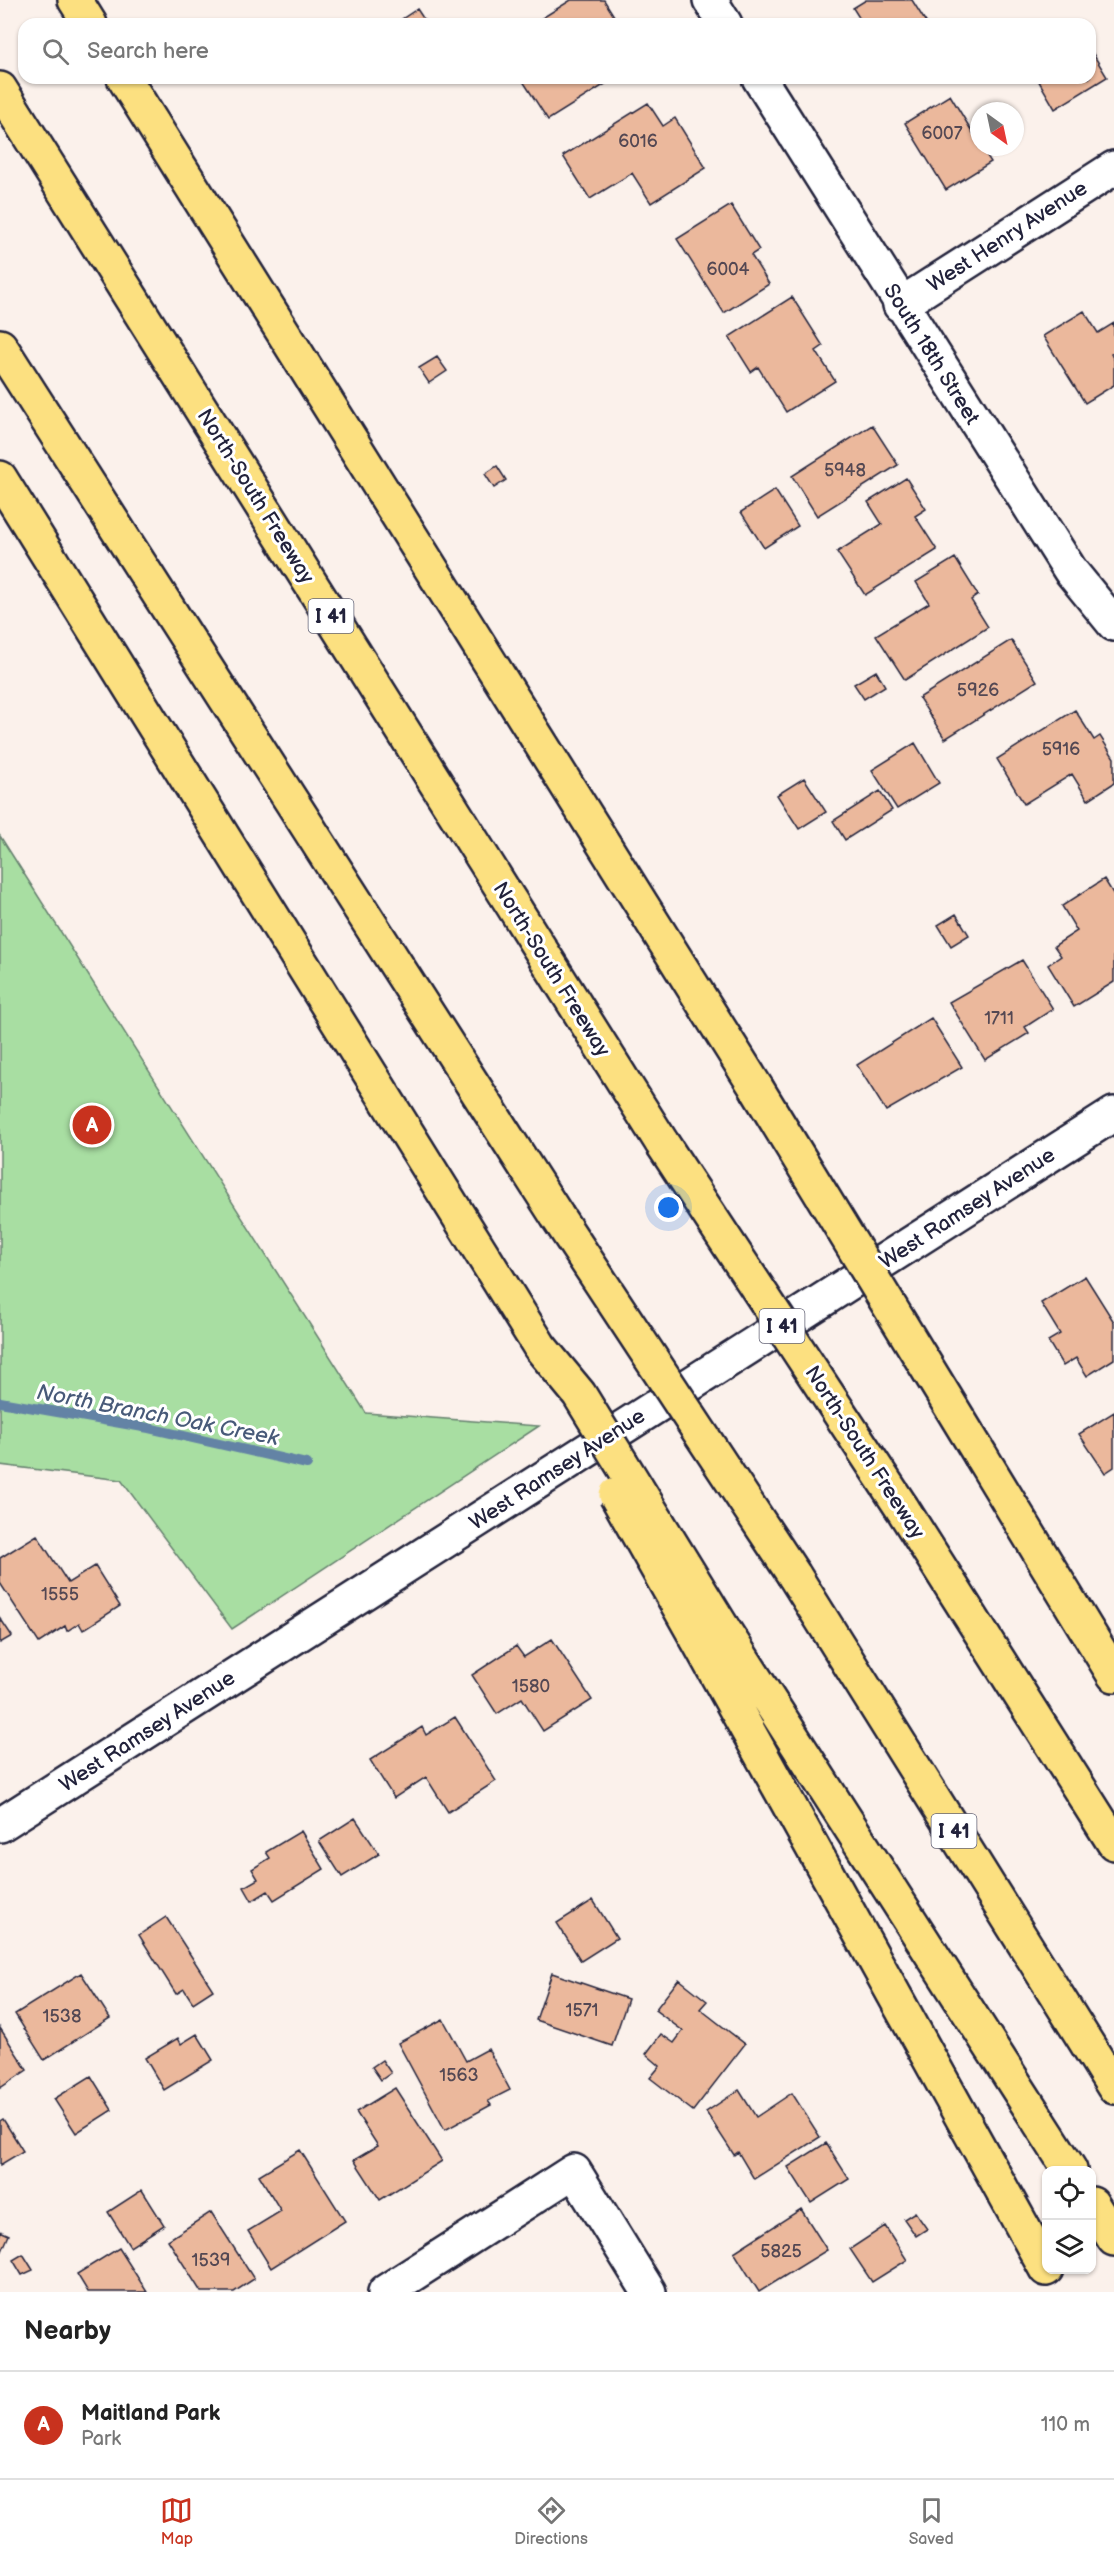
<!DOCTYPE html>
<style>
:root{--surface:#fff;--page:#f6f6f6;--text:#222;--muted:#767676;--line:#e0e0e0;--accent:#c8321e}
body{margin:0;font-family:"Balsamiq Sans",sans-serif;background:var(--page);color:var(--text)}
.controls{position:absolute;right:18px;bottom:18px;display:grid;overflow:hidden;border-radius:12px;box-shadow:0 2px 4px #0004}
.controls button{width:54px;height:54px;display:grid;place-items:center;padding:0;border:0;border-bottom:2px solid var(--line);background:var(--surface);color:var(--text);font:30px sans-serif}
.compass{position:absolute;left:970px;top:102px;width:54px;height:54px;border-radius:50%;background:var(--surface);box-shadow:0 2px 4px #0004;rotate:147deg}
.you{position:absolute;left:669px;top:1208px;width:21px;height:21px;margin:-15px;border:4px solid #fff;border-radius:50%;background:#1a73e8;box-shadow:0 0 0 9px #1a73e833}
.badge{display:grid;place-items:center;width:39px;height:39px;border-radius:50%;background:var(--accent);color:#fff;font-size:20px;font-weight:700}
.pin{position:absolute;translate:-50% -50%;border:3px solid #fff;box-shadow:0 2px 6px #0006}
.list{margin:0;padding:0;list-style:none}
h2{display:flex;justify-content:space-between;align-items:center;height:78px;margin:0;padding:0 24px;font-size:26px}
h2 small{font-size:20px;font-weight:400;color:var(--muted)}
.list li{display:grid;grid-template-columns:39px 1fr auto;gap:18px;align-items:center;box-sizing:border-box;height:108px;padding:0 24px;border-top:2px solid var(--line)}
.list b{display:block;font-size:22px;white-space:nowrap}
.list p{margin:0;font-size:20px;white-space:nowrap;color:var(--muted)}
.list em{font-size:20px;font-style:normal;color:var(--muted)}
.icon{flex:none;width:33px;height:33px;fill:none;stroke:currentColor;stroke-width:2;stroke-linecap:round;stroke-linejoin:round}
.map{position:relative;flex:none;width:1114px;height:2292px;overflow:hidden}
.search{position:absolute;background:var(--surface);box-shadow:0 2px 4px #0004;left:18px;right:18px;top:18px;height:66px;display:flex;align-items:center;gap:15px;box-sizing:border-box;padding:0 21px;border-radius:18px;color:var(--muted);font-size:22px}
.sheet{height:186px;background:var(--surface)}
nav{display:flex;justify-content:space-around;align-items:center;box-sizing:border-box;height:84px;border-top:2px solid var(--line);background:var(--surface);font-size:16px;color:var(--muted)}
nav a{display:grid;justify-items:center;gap:3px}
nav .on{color:var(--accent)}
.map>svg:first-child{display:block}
.green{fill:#a8dea2;stroke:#65806e;stroke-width:1.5}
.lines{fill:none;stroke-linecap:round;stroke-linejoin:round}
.stream{stroke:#6383a5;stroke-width:10}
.building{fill:#ebb89c;stroke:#22223b;stroke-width:1.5}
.minor-casing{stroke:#22223b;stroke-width:38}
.tertiary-casing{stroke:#22223b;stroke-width:38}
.motorway-casing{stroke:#22223b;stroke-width:38}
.minor{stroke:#fff;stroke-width:33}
.tertiary{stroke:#fff;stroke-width:33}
.motorway{stroke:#fce080;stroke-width:33}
.motorway-bridge-casing{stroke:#22223b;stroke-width:38;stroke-linecap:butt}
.motorway-bridge{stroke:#fce080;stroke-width:33}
.labels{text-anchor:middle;stroke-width:6;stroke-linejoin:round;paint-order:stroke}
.number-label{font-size:18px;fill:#544853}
.shield{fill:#fff;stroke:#646476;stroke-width:1.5}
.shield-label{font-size:20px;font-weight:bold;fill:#22223b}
.street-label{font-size:21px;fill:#22223b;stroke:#fff}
.water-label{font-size:22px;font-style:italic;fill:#485a79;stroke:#fff}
</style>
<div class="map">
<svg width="1114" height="2292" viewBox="0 0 1114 2292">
<rect width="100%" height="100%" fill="#fbf1eb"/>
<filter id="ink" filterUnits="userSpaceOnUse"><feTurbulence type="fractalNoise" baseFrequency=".0167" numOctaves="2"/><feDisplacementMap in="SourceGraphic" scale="12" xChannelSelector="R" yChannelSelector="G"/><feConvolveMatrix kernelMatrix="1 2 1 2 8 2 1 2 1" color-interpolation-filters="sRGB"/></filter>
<g filter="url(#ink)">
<path class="green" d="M0 836 366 1413 539 1426 232 1629 121 1480 0 1465Z"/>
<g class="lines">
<path class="stream" d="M0 1402 149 1428 307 1464"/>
</g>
<path class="building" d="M571 0H604L619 24H542L539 20Z
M866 0H912L927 24H863L853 8Z
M417 9 427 24H405L402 19Z
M1090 49 1107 77 1055 109 1037 78H1090Z
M521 78H615L548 120Z
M950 95 979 143V147H981L991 162 946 190 905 123Z
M648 103 663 126 675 118 706 168 651 203 632 173 590 199 563 156Z
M731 205 759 250 751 255 769 284 724 313 677 239Z
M792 297 823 346 816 351 835 381 786 412 758 367 751 372 729 337Z
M1084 311 1098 333 1114 323V352L1111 354 1114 360V385L1085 403 1043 336Z
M437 357 447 371 429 383 419 368Z
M872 425 898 465 817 516 792 476Z
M497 466 506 480 494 488 485 474Z
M906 478 926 509 915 516 937 550 865 595 837 552 882 524 868 502Z
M775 490 798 526 764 548 741 512Z
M955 558 978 595 971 600 988 627 905 680 876 635 929 603 916 582Z
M1011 640 1037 681 945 739 919 698Z
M876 671 885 686 864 699 854 684Z
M1075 710 1094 740 1100 736 1114 758V783L1088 800 1072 774 1024 804 997 759Z
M915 743 939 783 897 809 872 770Z
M804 778 826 812 799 829 777 795Z
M880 791 892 810 845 840 833 821Z
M1104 879 1114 895V982L1074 1007 1048 965 1061 956 1054 946 1077 931 1062 906Z
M956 914 969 935 951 946 938 925Z
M1022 960 1053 1009 1025 1027 1029 1033 985 1060 949 1002Z
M931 1018 962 1067 886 1111 857 1065Z
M1085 1276 1114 1322V1359L1087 1376 1076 1358 1063 1366 1048 1341 1060 1334 1041 1303Z
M1114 1412V1467L1105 1473 1079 1434Z
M37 1535 68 1583 95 1566 120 1606 83 1630 79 1623 67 1631 65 1626 39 1643 0 1583V1558Z
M0 1618 12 1636 0 1643Z
M552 1639 592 1700 543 1731 522 1698 497 1714 472 1675 516 1646 524 1657Z
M455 1717 496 1781 448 1812 426 1777 394 1798 370 1760 422 1727 426 1735Z
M355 1818 379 1854 342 1877 319 1841Z
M301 1831 324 1869 274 1900 268 1891 252 1901 244 1887 258 1879 252 1869 270 1858 266 1852Z
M593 1900 617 1938 581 1961 557 1923Z
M166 1917 213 1990 193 2003 184 1989 176 1994 139 1935Z
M81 1973 110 2018 44 2060 15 2014Z
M552 1973 628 1999 612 2046 536 2020Z
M679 1979 707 2001 700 2009 745 2044 693 2111 650 2078 660 2066 646 2054 661 2034 674 2043 683 2031 655 2010Z
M443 2019 466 2061 488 2049 510 2090 488 2101 491 2105 445 2130 398 2043Z
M0 2028 27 2070 0 2088Z
M197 2034 213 2060 164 2090 145 2058 178 2038 181 2044Z
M382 2060 391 2073 381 2080 372 2067Z
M91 2076 112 2110 76 2133 54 2099Z
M395 2088 442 2161 380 2200 354 2160 378 2146 356 2112Z
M739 2090 756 2117 792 2093 820 2137 754 2179 738 2152 734 2155 706 2112Z
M3 2119 23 2151 0 2165V2121Z
M826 2143 849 2179 811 2203 788 2167Z
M300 2150 345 2221 271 2268 248 2231 281 2211 259 2175Z
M142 2190 164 2225 130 2247 108 2212Z
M801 2209 827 2250 759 2292 734 2252Z
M211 2212 254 2279 234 2292H201L168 2240Z
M915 2212 927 2229 916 2236 904 2219Z
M885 2226 907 2260 872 2282 850 2249Z
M0 2231 9 2235 2 2251 0 2250Z
M119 2248 147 2292H88L77 2274Z
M23 2254 33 2270 22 2275 13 2260Z"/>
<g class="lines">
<defs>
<path id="minor" d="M710 0 725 24
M759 78 1070 570 1114 624
M900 305 1114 168
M385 2292 574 2171 649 2292"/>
<path id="tertiary" d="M0 1825 1114 1114"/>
<path id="motorway" d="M75 0 90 24
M124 78 757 1089
M0 89 662 1143
M0 346 557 1216
M0 478 540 1347
M981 1456 1114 1675
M902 1508 1114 1843
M794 1575 1114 2087
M722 1627 1070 2170
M696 1637 1046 2269
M1092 2204 1114 2239"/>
</defs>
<use href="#minor" class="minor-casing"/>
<use href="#tertiary" class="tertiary-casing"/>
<use href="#motorway" class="motorway-casing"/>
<use href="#minor" class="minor"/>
<use href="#tertiary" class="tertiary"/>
<use href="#motorway" class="motorway"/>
<defs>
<path id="motorway-bridge" d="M757 1089 981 1456
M662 1143 902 1508
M557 1216 794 1575
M540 1347 579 1394 722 1627
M616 1495 696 1637"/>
</defs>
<use href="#motorway-bridge" class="motorway-bridge-casing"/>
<use href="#motorway-bridge" class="motorway-bridge"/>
</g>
</g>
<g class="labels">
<g class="number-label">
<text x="942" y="139">6007</text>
<text x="638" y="147">6016</text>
<text x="728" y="275">6004</text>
<text x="845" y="476">5948</text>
<text x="978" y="696">5926</text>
<text x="1061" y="755">5916</text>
<text x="999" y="1024">1711</text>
<text x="60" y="1600">1555</text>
<text x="531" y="1692">1580</text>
<text x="582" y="2016">1571</text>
<text x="62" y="2022">1538</text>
<text x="459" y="2081">1563</text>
<text x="781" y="2257">5825</text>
<text x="211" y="2266">1539</text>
</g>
<g class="shield">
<rect x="308.5" y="599" width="45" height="34" rx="4.5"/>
<rect x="759.5" y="1309" width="45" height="34" rx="4.5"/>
<rect x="931.5" y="1814" width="45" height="34" rx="4.5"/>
</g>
<g class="shield-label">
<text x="331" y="623">I 41</text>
<text x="782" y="1333">I 41</text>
<text x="954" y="1838">I 41</text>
</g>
<g class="street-label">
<text transform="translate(1007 236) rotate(-33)" y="7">West Henry Avenue</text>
<text transform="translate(932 354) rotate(58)" y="7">South 18th Street</text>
<text transform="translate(256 496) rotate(58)" y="7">North-South Freeway</text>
<text transform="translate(552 969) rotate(58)" y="7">North-South Freeway</text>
<text transform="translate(967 1208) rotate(-33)" y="7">West Ramsey Avenue</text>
<text transform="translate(865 1452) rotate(57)" y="7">North-South Freeway</text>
<text transform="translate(557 1469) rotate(-33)" y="7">West Ramsey Avenue</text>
<text transform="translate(147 1731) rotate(-33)" y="7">West Ramsey Avenue</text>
</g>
<g class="water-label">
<text transform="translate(158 1414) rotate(11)" y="8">North Branch Oak Creek</text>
</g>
</g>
</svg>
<div class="controls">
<button><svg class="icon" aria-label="locate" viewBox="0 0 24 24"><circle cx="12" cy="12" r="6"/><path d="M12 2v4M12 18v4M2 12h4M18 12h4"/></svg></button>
<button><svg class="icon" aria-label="layers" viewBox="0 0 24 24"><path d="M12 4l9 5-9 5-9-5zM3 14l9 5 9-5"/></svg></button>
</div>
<svg class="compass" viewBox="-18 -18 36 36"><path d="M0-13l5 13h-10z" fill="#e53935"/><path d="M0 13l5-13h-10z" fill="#767676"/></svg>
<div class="you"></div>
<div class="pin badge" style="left:92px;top:1125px">A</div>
<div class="search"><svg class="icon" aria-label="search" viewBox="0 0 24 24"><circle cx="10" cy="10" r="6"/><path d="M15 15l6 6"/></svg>Search here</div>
</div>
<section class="sheet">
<h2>Nearby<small></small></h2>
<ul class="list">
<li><span class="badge">A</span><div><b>Maitland Park</b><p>Park</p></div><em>110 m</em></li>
</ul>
</section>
<nav>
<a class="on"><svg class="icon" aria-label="map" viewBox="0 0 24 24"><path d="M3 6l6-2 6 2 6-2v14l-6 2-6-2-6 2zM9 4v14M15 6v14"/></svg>Map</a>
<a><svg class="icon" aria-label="directions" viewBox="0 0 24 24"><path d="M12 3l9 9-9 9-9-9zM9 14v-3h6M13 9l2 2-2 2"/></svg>Directions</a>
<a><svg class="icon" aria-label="saved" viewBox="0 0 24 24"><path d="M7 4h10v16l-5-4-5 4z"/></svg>Saved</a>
</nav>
